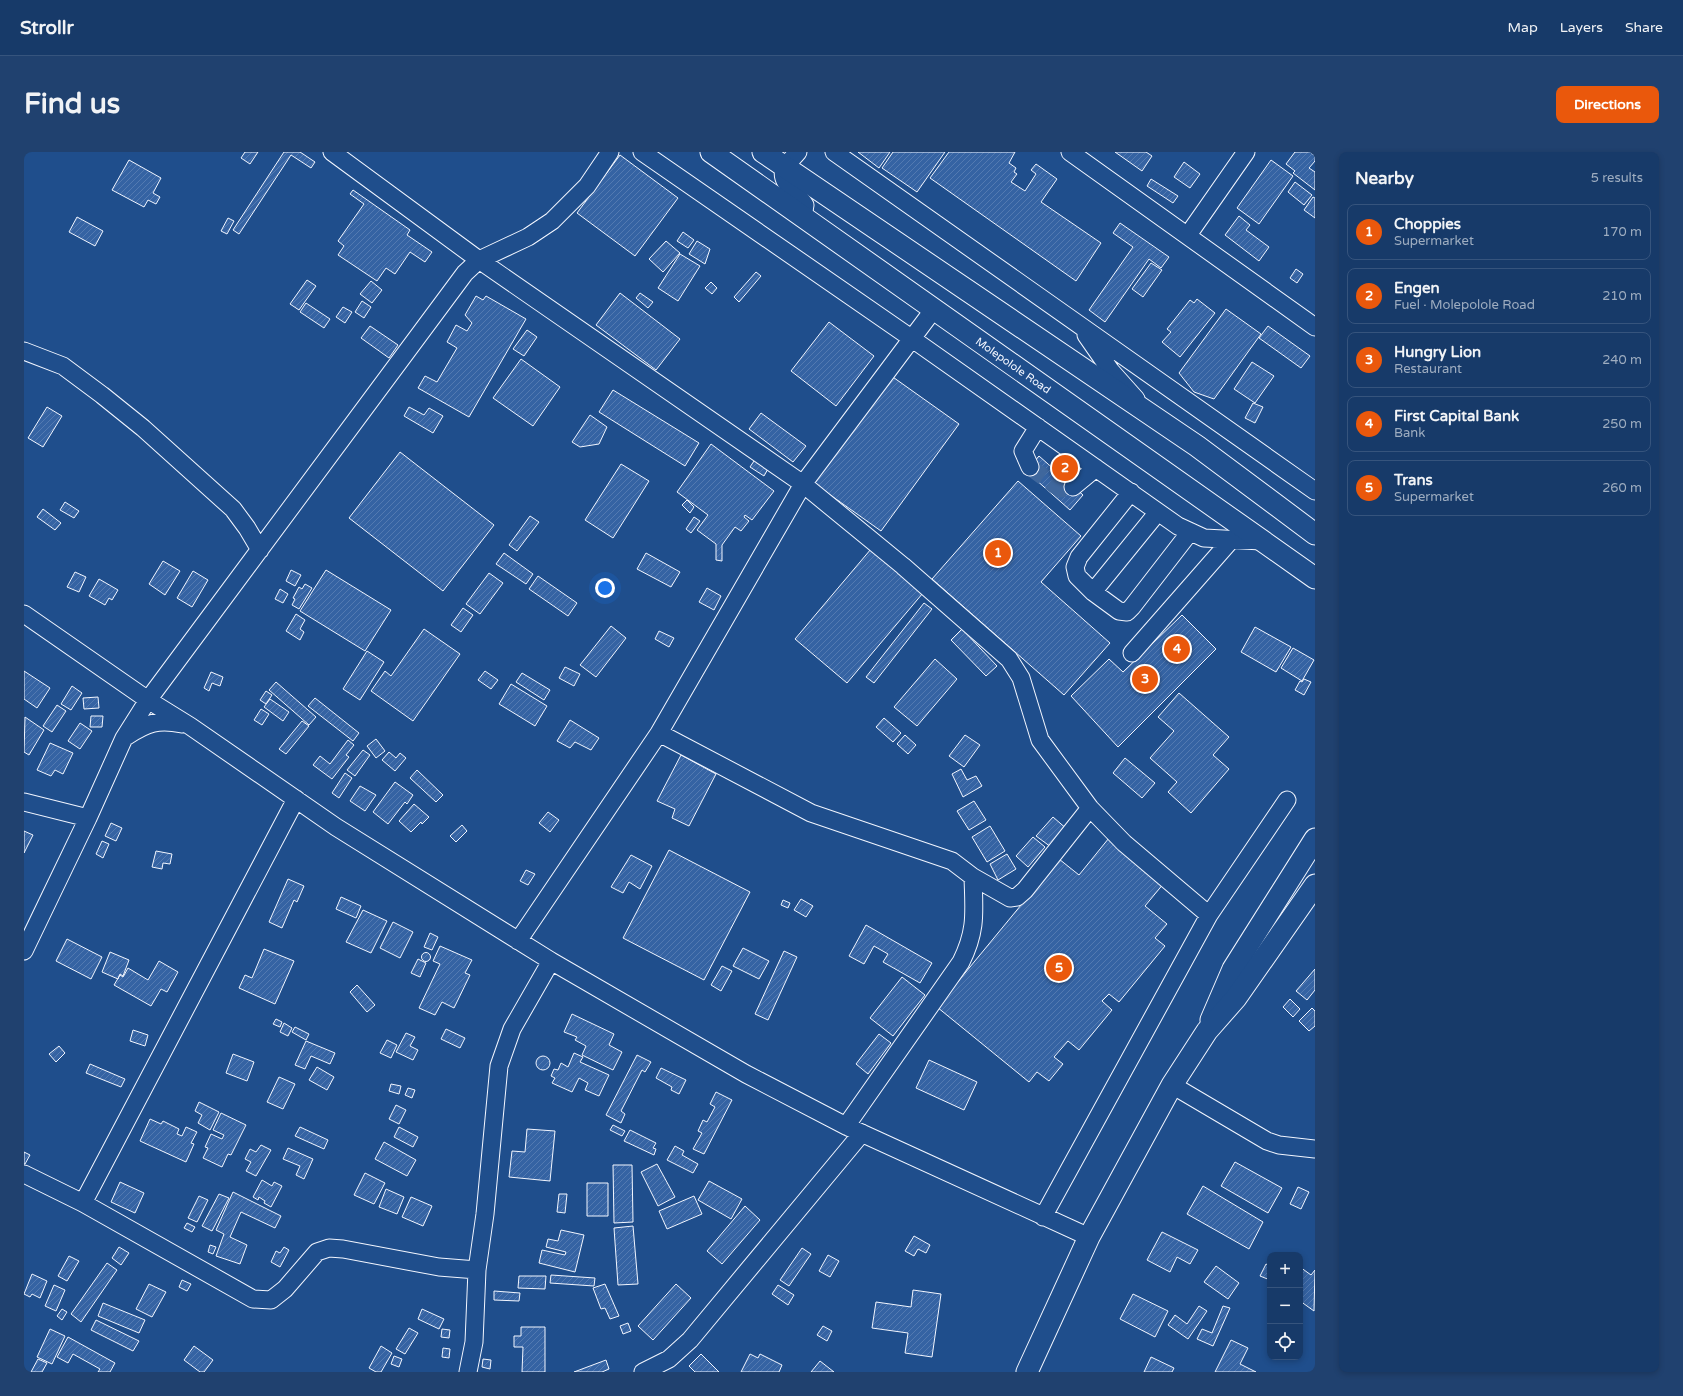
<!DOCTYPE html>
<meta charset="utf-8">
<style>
:root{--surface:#173a69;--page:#20416f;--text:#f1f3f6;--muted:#9eadc0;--line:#36547d;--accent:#ea580c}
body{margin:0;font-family:"Varela Round",sans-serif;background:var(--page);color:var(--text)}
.controls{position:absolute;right:12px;bottom:12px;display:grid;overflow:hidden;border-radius:8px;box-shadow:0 2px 6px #0003}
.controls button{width:36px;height:36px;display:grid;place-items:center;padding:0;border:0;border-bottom:1px solid var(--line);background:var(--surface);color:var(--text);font:20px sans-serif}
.you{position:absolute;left:581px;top:436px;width:14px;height:14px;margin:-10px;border:3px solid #fff;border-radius:50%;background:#1a73e8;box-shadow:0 0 0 6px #1a73e833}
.badge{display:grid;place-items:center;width:26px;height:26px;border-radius:50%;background:var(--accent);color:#fff;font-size:13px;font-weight:700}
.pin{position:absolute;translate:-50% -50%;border:2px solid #fff;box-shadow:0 1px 4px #0006}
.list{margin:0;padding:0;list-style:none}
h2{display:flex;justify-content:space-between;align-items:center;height:52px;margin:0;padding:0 16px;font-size:17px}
h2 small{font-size:13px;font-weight:400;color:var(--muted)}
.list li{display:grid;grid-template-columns:26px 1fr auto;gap:12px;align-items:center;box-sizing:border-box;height:56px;margin:0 8px 8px;padding:0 8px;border:1px solid var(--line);border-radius:8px}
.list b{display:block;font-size:15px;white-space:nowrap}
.list p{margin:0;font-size:13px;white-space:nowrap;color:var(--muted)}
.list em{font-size:13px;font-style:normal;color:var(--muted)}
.icon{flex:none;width:22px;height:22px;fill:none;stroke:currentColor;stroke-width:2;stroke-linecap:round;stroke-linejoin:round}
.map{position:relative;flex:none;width:1291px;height:1220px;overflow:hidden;border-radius:8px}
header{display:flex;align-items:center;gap:24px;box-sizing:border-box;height:56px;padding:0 20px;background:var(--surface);border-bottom:1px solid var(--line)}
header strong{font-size:19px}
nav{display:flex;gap:22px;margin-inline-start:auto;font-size:14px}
.intro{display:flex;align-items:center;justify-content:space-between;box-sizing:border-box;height:96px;padding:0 24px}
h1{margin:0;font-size:28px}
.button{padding:10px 18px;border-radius:8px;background:var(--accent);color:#fff;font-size:14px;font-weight:700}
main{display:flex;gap:24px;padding:0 24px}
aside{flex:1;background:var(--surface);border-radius:8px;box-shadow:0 2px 6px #0003}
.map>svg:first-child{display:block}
.building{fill:url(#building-hatch);stroke:#f2f6ff}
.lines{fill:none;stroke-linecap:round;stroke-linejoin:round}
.minor-tunnel{stroke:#3f679d;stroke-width:17;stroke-dasharray:17 8;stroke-linecap:butt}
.minor-casing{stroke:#f2f6ff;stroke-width:19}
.major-casing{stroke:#f2f6ff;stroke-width:23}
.minor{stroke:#1f4e8c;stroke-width:17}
.major{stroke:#1f4e8c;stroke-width:21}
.labels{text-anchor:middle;stroke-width:3;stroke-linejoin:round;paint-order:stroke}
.street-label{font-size:11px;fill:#f2f6ff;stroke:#1f4e8c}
</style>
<header>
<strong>Strollr</strong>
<nav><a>Map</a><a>Layers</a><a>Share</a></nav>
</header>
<div class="intro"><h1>Find us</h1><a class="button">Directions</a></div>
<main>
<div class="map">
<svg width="1291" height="1220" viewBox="0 0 1291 1220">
<defs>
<pattern id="building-hatch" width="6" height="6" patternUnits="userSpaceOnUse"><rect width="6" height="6" fill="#3563a3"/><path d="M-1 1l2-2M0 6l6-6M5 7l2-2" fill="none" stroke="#537ab1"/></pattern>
</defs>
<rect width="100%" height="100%" fill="#1f4e8c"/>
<path class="building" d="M221 0H234L226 12 217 6Z
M260 0H276L291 10 287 16 267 3 215 82 209 78Z
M834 0H866L855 16Z
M869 0H921L893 40 858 16Z
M925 0H991L985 11 992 16 990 20 993 22 987 30 1001 39 1012 22 1007 18 1012 12 1033 27 1017 50 1077 91 1052 129 906 26Z
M1091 0H1122L1128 4 1118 19Z
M1271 0H1286L1291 4V9L1285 16 1291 20V38L1269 21 1271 19 1262 12Z
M596 3 654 46 611 104 553 61Z
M105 8 137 26 129 41 136 45 132 52 124 48 120 55 88 38Z
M1247 8 1269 24 1235 72 1213 56Z
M1160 10 1176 22 1166 36 1150 25Z
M1127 27 1154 44 1149 51 1123 34Z
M1271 30 1288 43 1280 53 1264 40Z
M329 38 386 78 383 83 408 100 401 110 386 100 371 122 362 116 353 129 314 103 320 94 314 89 340 52 326 42Z
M1289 45 1291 46V66L1280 58Z
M1215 64 1226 73 1222 78 1245 95 1235 109 1201 83Z
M53 65 79 79 71 94 45 80Z
M204 66 210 69 203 82 197 79Z
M1096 71 1145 105 1137 116 1125 107 1081 170 1065 158 1109 95 1089 81Z
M659 80 670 88 664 96 653 89Z
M642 89 656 101 639 120 625 107Z
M673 89 686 97 681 112 665 102Z
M656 102 676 114 654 149 634 136Z
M1127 111 1138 118 1119 145 1108 137Z
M1272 117 1279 122 1273 131 1266 126Z
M732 120 737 124 715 150 710 145Z
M283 128 292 134 275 158 266 152Z
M347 129 358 138 348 151 336 142Z
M687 130 693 136 688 142 681 136Z
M596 141 656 187 632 218 572 173Z
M616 141 629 150 624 156 612 146Z
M452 144 459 148 462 144 502 167 445 265 394 236 401 224 413 230 433 196 423 190 432 173 443 179 448 171 441 163Z
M1173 147 1191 161 1156 205 1138 190 1147 180 1143 177 1166 148 1170 151Z
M338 149 347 155 340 166 331 160Z
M282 151 306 167 300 176 276 160Z
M319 155 328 160 321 171 312 165Z
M1202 157 1237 182 1190 247 1170 240 1155 221Z
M805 170 850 204 812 254 767 219Z
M346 174 374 193 365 206 337 186Z
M1244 174 1286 204 1277 216 1235 186Z
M503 178 513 185 500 204 489 197Z
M497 207 536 235 509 274 469 246Z
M1228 210 1250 224 1231 251 1210 237Z
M866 223 935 272 857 379 788 330Z
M589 238 675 291 661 314 575 260Z
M1229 251 1239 255 1231 271 1221 266Z
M23 255 38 264 19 295 4 286Z
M385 255 400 263 405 256 419 264 409 281 380 264Z
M737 261 782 294 769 310 725 277Z
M566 263 583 275 575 292 556 295 548 290Z
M687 292 750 339 728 368 721 363 720 365 725 369 717 379 711 375 698 393V409L692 408V392L673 378 684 363 653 340Z
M376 300 470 373 419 439 325 366Z
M1015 304 1059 343 1046 358 1002 319Z
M732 306 745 315 740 324 726 315Z
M597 312 625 329 589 386 561 368Z
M994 329 1057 384 1017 430 1086 491 1040 543 908 427Z
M663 348 670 355 666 361 658 353Z
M41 350 55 359 50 366 36 358Z
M19 357 37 371 31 378 13 365Z
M506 364 515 370 493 399 485 393Z
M670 365 676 369 667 381 662 377Z
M847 397 899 441 823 531 771 487Z
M480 401 509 422 502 432 472 412Z
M622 401 656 420 647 435 613 417Z
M139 409 156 419 141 443 125 432Z
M267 418 277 423 271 434 262 429Z
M302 418 367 458 341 499 276 459Z
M169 419 184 428 168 455 153 446Z
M51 420 62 425 55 440 43 435Z
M465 421 479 431 456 462 442 452Z
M514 424 553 451 544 464 505 437Z
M75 427 94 438 88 448 85 446 81 453 65 444Z
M281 432 288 436 275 457 268 453 271 447 269 446 275 435 278 437Z
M683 436 697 444 690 458 675 450Z
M256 437 264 442 259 451 251 447Z
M900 451 908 457 850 531 842 525Z
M439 456 449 463 437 480 427 473Z
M272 462 281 468 276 477 280 480 276 488 262 479Z
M1158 463 1192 497 1094 595 1047 544 1085 507 1099 520Z
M587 474 602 486 572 525 556 513Z
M1231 475 1267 495 1252 520 1217 500Z
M400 477 436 502 389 569 347 539 361 519 367 524Z
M938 477 973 514 962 524 927 488Z
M635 479 650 486 645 495 631 487Z
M1269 496 1290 508 1278 529 1257 516Z
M343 499 360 510 336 548 319 537Z
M911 507 933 527 893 574 870 555Z
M541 515 556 522 550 534 535 526Z
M0 519 26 536 13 556 0 547Z
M461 519 474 528 467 537 454 528Z
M187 520 199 525 196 534 188 531 185 539 180 536Z
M498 521 526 538 520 548 492 530Z
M1280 527 1287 530 1280 543 1271 538 1276 529 1278 530Z
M252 530 292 565 285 573 245 538Z
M487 532 523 554 511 574 475 552Z
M48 534 58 541 47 558 37 552Z
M242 539 248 543 242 552 236 548Z
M1155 541 1205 585 1189 603 1205 617 1167 661 1144 640 1153 630 1126 606 1150 579 1134 565Z
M74 545 75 556 60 557 59 546Z
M291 546 335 581 329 589 284 554Z
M246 547 265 560 259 569 240 555Z
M33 553 42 559 28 580 19 574Z
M237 557 245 562 238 573 230 568Z
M67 564H79L78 575H66Z
M1 565 20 578 5 603 0 600Z
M860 566 877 581 869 590 852 575Z
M546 568 575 586 567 598 551 590 546 596 533 589Z
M278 569 285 574 262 602 255 597Z
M56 571 68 579 56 597 44 589Z
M881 583 892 593 884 602 873 592Z
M941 583 956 593 940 615 925 604Z
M352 587 361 599 352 606 343 594Z
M324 588 330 593 322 603 325 605 308 627 289 613 296 604 306 612Z
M26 591 49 601 39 622 31 618 27 624 13 618Z
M339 598 346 603 331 624 323 618Z
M365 600 372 606 376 601 382 606 371 619 358 608Z
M657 603 692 622 665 674 648 666 651 657 633 649Z
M1101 606 1131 631 1118 646 1089 621Z
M937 617 943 628 952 624 958 634 939 645 928 622Z
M393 618 419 643 412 650 386 626Z
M321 621 328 626 315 646 308 641Z
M371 630 389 643 383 652 381 650 364 672 349 660Z
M336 634 352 643 341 659 326 649Z
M950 649 962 668 945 678 933 659Z
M390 652 405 665 398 672 397 670 387 680 375 669Z
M524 660 535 668 526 680 515 671Z
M1029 665 1044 678 1027 695 1012 684Z
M87 671 98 676 92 689 81 684Z
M438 673 443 679 432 690 426 684Z
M966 674 981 699 963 710 948 685Z
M0 679 9 683 0 701Z
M1009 685 1021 695 1004 715 992 704Z
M1085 686 1140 731 1121 754 1143 772 1131 786 1141 794 1095 850 1085 842 1078 849 1088 858 1055 898 1044 889 1030 905 1039 912 1025 929 1013 920 1005 930 913 855 1035 707 1055 723Z
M78 689 85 692 79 706 72 702Z
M645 698 726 740 680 828 599 786Z
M132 699 148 702 146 712 139 711 138 717 128 715Z
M983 702 992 717 974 728 966 712Z
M607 703 628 714 616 737 605 730 599 741 587 735Z
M502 718 511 722 504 733 496 729Z
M264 727 280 734 273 750 270 748 258 776 245 770Z
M317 745 337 754 332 766 312 757Z
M777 747 789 754 782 765 770 758Z
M759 748 766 751 764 756 757 753Z
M339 758 363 769 347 801 322 790Z
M369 770 389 780 376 806 356 796Z
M842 773 908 811 896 831 859 810 864 802 850 794 840 812 825 804Z
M406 781 414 785 408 798 400 795Z
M43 787 78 805 67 827 32 809Z
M416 794 448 808 441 821 446 823 430 856 418 850 411 863 395 856 416 812 409 809Z
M719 796 745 809 735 827 709 814Z
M240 797 270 809 251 852 215 836 221 823 228 826Z
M760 799 773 805 744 868 731 862Z
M86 800 105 808 99 824 96 822 94 827 78 820Z
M397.5 805a4.5 4.5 0 1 1 9 0a4.5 4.5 0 1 1-9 0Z
M394 807 402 811 396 825 387 821Z
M135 809 154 820 143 840 137 837 127 854 90 833 96 823 99 825 104 816 124 828Z
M698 814 708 819 697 839 687 833Z
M1291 817V838L1283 848 1272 839Z
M878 825 901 843 869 884 846 866Z
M333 833 351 853 343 860 326 840Z
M1266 847 1276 857 1269 865 1259 855Z
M1288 856 1291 859V874L1285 879 1275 869Z
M548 862 590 882 585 893 598 900 589 918 558 903 562 894 551 888 553 885 540 880Z
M252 867 258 870 256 875 249 872Z
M260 871 268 876 264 884 256 880Z
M271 875 285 882 282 888 268 880Z
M422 877 441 886 436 896 417 887Z
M109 878 124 883 121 894 106 889Z
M382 881 391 885 386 894 394 898 389 908 372 900Z
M855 882 867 891 844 922 832 912Z
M363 888 373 893 367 906 356 901Z
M282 889 311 901 306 912 287 904 281 917 271 913Z
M35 894 41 901 32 910 25 902Z
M550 901 559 905 556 910 585 923 575 944 561 938 564 931 555 926 548 940 528 931 531 926 527 924 530 917 534 918 537 911 544 915Z
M209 902 230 910 223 929 202 921Z
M613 903 627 910 621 920 618 918 597 959 601 962 597 971 582 963Z
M512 911a7 7 0 1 1 14 0a7 7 0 1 1-14 0Z
M905 908 953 930 940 958 892 936Z
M66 912 101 927 97 935 62 921Z
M293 915 310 925 303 938 285 928Z
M637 916 662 928 655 942 647 938 648 935 632 926Z
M255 925 271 932 259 957 243 950Z
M367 932 377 934 375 942 365 939Z
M384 936 391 938 388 946 381 943Z
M692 940 708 948 680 1002 669 997 678 981 674 979 679 968 683 970 691 955 686 952Z
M175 950 195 960 186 978 174 971 178 963 171 959Z
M372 953 382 958 375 972 365 967Z
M197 961 222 973 207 1003 204 1002 198 1015 179 1006 184 996 181 995 187 982 198 987 200 983 189 978Z
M126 967 137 972 139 969 155 977 153 982 158 984 162 975 173 980 167 991 170 992 162 1010 116 989Z
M589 973 601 979 598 984 586 978Z
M276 975 304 988 300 997 271 984Z
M375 975 394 985 389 995 370 985Z
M503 977 531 979 526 1029 485 1025 488 999 501 1000Z
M606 978 632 991 629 996 632 997 630 1003 600 989Z
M360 990 392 1008 383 1024 351 1007Z
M237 993 247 998 232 1024 222 1019 227 1010 221 1007 226 997 232 1000Z
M651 994 660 999 658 1003 674 1012 669 1021 643 1008Z
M264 996 289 1007 280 1027 272 1023 276 1014 259 1007Z
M0 1000 6 1003 1 1012H0Z
M1211 1010 1258 1036 1244 1061 1197 1034Z
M633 1012 651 1045 634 1054 617 1020Z
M589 1013H608L609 1070 590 1071Z
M341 1021 361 1031 350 1052 330 1043Z
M238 1028 248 1034 250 1030 258 1034 247 1055 240 1051 241 1049 235 1045 234 1048 229 1045Z
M685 1029 718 1047 707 1067 674 1048Z
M96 1030 120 1041 111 1061 87 1050Z
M563 1031H584V1064H563Z
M1179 1034 1239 1070 1225 1097 1163 1062Z
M1274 1035 1285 1040 1277 1057 1266 1052Z
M362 1037 380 1045 373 1062 355 1055Z
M209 1040 257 1064 251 1076 217 1060 206 1085 223 1093 216 1112 192 1104 200 1082 192 1078Z
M195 1042 205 1046 188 1079 178 1074Z
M535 1042H543L541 1061 533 1060Z
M175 1044 184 1048 173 1070 164 1066Z
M670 1044 678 1062 643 1077 635 1059Z
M387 1045 408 1054 399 1074 378 1065Z
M721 1054 736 1068 698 1112 683 1099Z
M163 1071 171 1075 168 1080 160 1076Z
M609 1074 614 1132 594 1133 590 1076Z
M537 1078 560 1083 551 1120 515 1111 518 1098 541 1103 542 1100 522 1095 524 1087 534 1089Z
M1138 1080 1174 1098 1166 1112 1153 1105 1146 1120 1123 1108Z
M890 1084 906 1093 902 1101 894 1097 890 1104 881 1099Z
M186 1093 192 1095 189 1102 184 1100Z
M95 1095 105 1101 97 1113 88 1106Z
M260 1095 265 1098 256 1115 247 1110 252 1099 256 1101Z
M778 1096 787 1102 765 1134 756 1128Z
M804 1103 815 1109 806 1125 795 1119Z
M45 1104 55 1109 43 1129 34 1124Z
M83 1111 93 1118 57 1170 47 1162Z
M1242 1112 1246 1114V1128L1236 1124Z
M1192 1114 1215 1131 1204 1147 1180 1130Z
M1276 1115 1287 1123 1291 1118 1290 1159 1276 1149Z
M8 1122 23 1129 16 1146 8 1142 6 1145 0 1142Z
M527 1123 571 1126 570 1134 526 1131Z
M495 1124H522L521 1137 494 1136Z
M158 1128 167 1132 163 1139 155 1135Z
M125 1132 142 1140 128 1165 112 1157Z
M581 1132 595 1164 586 1167 581 1156 577 1157 569 1136Z
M652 1132 667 1146 629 1188 614 1174Z
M30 1133 41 1138 32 1159 21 1154Z
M754 1133 770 1143 764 1153 748 1142Z
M889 1138 917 1142 908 1205 881 1201 884 1181 848 1176 852 1150 887 1155Z
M470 1139 496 1141 495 1149 470 1148Z
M1109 1142 1144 1159 1131 1185 1096 1167Z
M79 1151 121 1168 115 1181 74 1164Z
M1175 1154 1183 1159 1164 1187 1144 1173 1151 1163 1163 1172Z
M1199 1154 1206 1156 1189 1194 1173 1187 1178 1177 1188 1181Z
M38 1157 43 1160 38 1168 33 1164Z
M398 1157 420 1167 415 1177 394 1167Z
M72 1168 115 1189 109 1199 67 1178Z
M604 1171 607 1179 599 1182 596 1174Z
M799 1174 808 1179 803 1189 793 1183Z
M497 1175H521V1220H498L499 1195H490V1184H497Z
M385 1176 394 1181 381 1202 372 1197Z
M26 1177 41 1184 28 1212 13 1205Z
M418 1177 426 1178 425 1186 417 1185Z
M44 1185 91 1211 86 1220H74L76 1217 49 1202 44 1211 33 1205Z
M1207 1188 1224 1196 1216 1212 1232 1220H1191Z
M170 1194 189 1208 180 1220H176L160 1208Z
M357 1194 368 1201 357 1220H352L345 1216Z
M419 1196 426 1197 425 1206 418 1205Z
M677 1202 695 1220H671L665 1214Z
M726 1202 734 1206 736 1202 758 1213 755 1220H717Z
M370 1204 378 1207 375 1215 367 1212Z
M1127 1205 1150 1216 1148 1220H1120Z
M14 1207 23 1211 18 1220H7Z
M459 1207 467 1208 466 1217 458 1215Z
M582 1208 585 1217 578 1220H550Z
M796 1209 810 1220H787Z"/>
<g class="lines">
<path class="minor-tunnel" d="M1006 315 1036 337 1049 335"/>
<defs>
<path id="minor" d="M308 0 455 108 779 332 879 414 985 507 997 526 1016 588 1066 656 1100 691 1185 763
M618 0 887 186 1154 374 1180 386 1238 389
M774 0C770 5 764 10 761 15 753 30 775 43 781 53L779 65
M810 0 1291 339
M1046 0 1291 175
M1164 83 1222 0
M1062 183 1087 219 1112 247
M0 199 39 214 78 243 119 276 209 357 223 376 236 398
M1006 315 999 299 1014 275
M1049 335 1072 316
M1107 340 1055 405 1051 415 1053 424 1069 440 1095 459 1103 460 1108 455 1166 380
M1069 440 1134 360
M0 462 124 548 166 574 312 675 527 809 722 922 822 974 1065 1085
M1108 501 1208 387
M635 581 787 661 928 709 949 725 986 746 993 745 1001 738 1066 656
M103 584C123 571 134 567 158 572
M0 650 64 666
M494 789 635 581 779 332 910 157
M0 799 64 666 100 586 124 548 441 121 455 108 504 85 528 69 563 34 586 0
M1148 933 1243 989 1255 993 1291 997
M822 974 937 810C953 778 950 760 949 725
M0 1022 59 1051 229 1147 247 1148 261 1137 293 1100 305 1096 319 1097 415 1115 453 1118
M59 1051 272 647
M1019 1065 1185 763 1263 648
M444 1220 450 1190 453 1118 461 1062 475 914 488 877 527 809
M619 1220 645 1207 666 1188 838 981"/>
<g id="major">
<path id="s1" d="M687 0 1291 426"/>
<path d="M739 0 1173 294 1291 382"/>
<path d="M1187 868 1209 817 1291 687"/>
<path d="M1003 1220 1065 1085 1148 933 1183 879 1212 846 1291 733"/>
</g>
</defs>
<use href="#minor" class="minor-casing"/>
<use href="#major" class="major-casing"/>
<use href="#minor" class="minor"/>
<use href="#major" class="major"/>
</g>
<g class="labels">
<g class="street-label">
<text dy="4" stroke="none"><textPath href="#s1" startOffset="370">Molepolole Road</textPath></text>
</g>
</g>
</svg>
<div class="controls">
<button>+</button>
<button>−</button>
<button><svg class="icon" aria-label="locate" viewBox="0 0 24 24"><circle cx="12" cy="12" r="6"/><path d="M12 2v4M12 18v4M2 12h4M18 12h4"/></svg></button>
</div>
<div class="you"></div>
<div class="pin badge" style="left:974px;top:401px">1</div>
<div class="pin badge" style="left:1041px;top:316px">2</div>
<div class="pin badge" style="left:1121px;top:527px">3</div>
<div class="pin badge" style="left:1153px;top:497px">4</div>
<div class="pin badge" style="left:1035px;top:816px">5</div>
</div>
<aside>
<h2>Nearby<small>5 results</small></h2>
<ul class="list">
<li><span class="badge">1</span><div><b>Choppies</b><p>Supermarket</p></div><em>170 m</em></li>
<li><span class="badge">2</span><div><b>Engen</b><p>Fuel · Molepolole Road</p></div><em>210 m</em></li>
<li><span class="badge">3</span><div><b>Hungry Lion</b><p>Restaurant</p></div><em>240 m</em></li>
<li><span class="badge">4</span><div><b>First Capital Bank</b><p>Bank</p></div><em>250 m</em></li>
<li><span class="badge">5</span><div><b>Trans</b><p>Supermarket</p></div><em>260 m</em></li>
</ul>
</aside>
</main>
